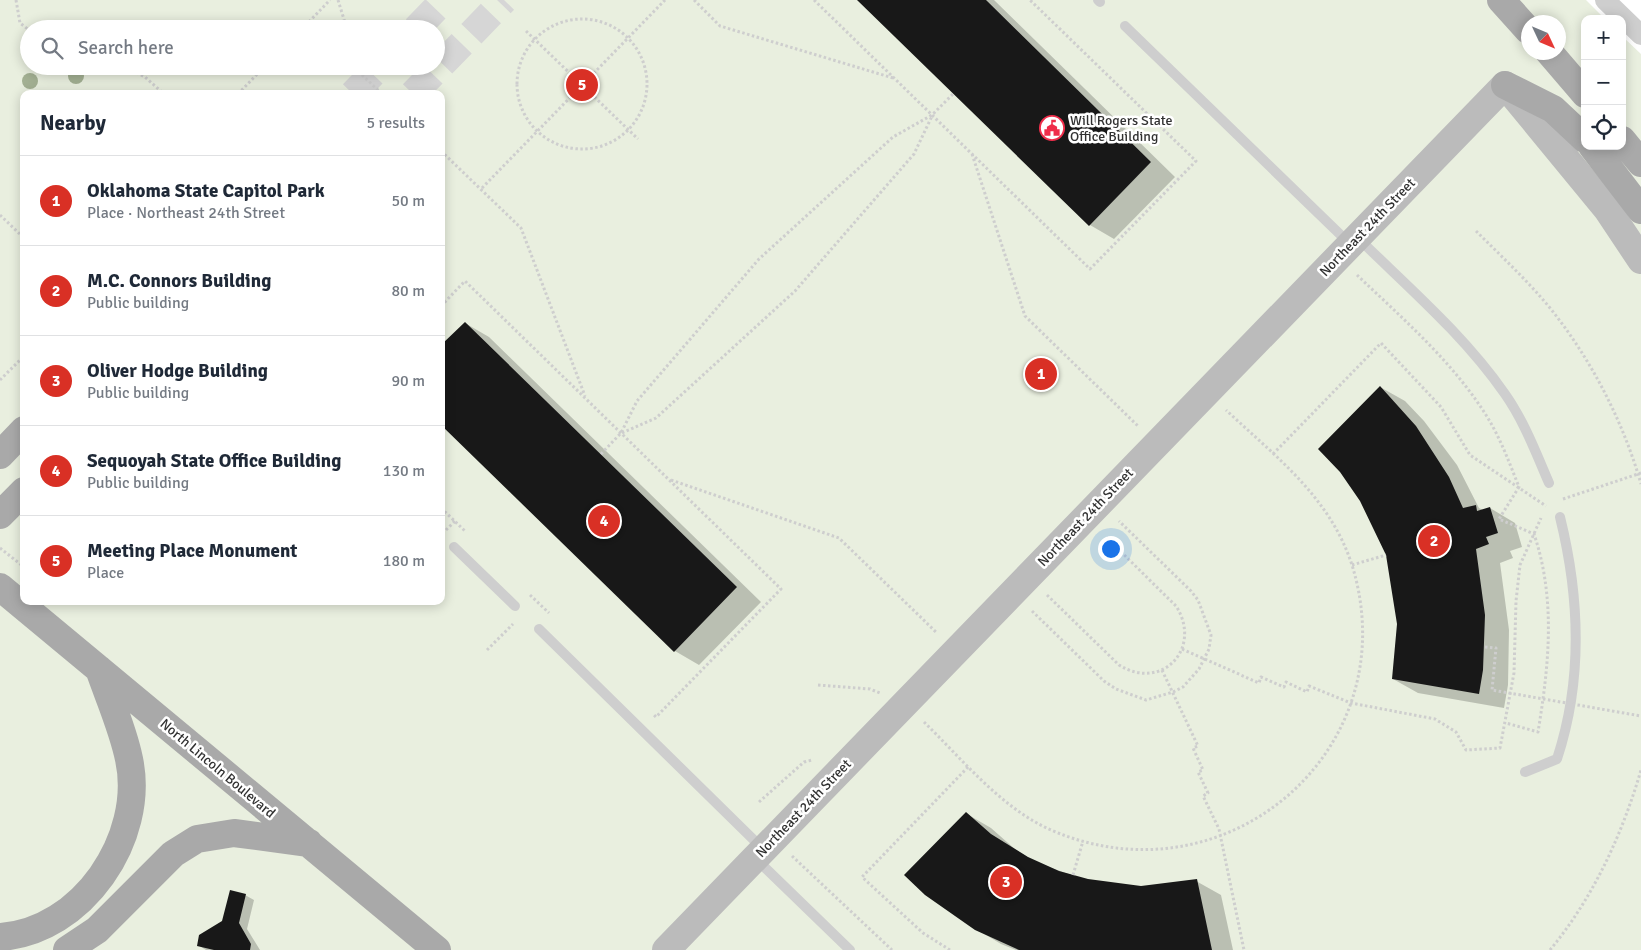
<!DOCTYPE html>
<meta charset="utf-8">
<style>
:root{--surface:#fff;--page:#f6f6f7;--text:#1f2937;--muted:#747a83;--line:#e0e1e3;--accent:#d93025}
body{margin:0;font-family:Signika,sans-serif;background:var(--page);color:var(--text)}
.controls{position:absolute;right:15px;top:15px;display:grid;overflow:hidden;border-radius:10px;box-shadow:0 2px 12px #0003}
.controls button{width:45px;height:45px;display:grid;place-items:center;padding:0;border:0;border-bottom:1px solid var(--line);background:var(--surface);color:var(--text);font:25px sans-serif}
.compass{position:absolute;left:1521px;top:15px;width:45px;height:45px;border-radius:50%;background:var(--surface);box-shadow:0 2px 12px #0003;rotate:134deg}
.you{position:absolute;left:1110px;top:548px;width:18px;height:18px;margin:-12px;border:4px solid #fff;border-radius:50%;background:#1a73e8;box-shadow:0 0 0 8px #1a73e833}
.badge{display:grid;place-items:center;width:32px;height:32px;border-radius:50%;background:var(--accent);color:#fff;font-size:16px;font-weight:700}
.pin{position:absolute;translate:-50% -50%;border:2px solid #fff;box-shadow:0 1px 5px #0006}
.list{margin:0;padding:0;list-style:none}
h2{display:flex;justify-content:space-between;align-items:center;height:65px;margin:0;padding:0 20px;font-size:21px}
h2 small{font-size:16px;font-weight:400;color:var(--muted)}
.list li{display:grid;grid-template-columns:32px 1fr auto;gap:15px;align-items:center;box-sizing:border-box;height:90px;padding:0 20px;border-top:1px solid var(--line)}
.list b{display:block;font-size:19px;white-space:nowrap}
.list p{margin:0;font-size:16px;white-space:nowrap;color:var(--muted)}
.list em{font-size:16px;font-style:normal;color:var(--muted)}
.icon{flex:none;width:28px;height:28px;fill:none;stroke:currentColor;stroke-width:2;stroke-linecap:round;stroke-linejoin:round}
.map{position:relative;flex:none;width:1641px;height:950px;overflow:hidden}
.search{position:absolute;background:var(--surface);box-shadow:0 2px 12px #0003;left:20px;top:20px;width:425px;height:55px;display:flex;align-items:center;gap:12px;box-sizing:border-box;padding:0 18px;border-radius:28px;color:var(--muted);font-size:19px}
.panel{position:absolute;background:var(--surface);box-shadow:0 2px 12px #0003;left:20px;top:90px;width:425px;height:515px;border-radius:10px}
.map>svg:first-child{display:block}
.green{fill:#e9efdf;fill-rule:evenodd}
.shadow{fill:#0003}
.building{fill:#181818}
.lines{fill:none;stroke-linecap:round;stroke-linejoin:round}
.primary-tunnel{stroke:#d6d6d6;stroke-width:28;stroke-dasharray:28 14;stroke-linecap:butt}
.path{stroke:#cecece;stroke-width:3;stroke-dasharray:2.5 2.5;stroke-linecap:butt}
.lane{stroke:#cecece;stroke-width:10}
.street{stroke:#cecece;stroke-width:20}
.secondary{stroke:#bbb;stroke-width:28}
.primary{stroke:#a9a9a9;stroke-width:28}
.path-bridge{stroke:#cecece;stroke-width:3;stroke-dasharray:2.5 2.5;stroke-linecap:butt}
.tree{fill:#a3b093}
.labels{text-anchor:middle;stroke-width:5;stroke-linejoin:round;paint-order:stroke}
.poi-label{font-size:14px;fill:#313131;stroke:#fff;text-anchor:start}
.street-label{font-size:14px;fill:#313131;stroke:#fff}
</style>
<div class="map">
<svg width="1641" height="950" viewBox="0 0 1641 950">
<rect width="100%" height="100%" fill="#fff"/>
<path class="green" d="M0 0H1586L1605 19H1585V146H1622V36L1641 54V950H0ZM1528 22H1558V52H1528ZM29 29H436V66H29ZM24 94H441V601H24Z"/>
<path class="shadow" d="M859 0H994L1175 177 1114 239 1090 225Z
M465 323 489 337 761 602 699 665 675 651Z
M1380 387 1405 401 1424 421 1457 465 1479 508 1483 510 1490 508 1515 523 1522 547 1510 551 1513 558 1500 563 1509 630 1508 685 1504 708 1418 693 1393 679 1398 624Z
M967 814 991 828 1016 850 1035 862 1088 881 1141 887 1196 881 1221 895 1233 950H1016L1001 944 976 929Z
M245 895 254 900 247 929 260 950H206L198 945 224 922Z"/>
<path class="building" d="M857 0H986L1151 162 1089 226Z
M465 322 737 587 674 652 441 425V345Z
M1380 386 1416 426 1449 477 1463 508 1476 505 1477 511 1490 507 1498 533 1486 537 1489 544 1476 549 1485 615 1483 670 1479 694 1392 679 1397 624 1386 555 1360 501 1340 472 1318 449Z
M966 812 991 834 1028 857 1059 871 1088 879 1141 886 1197 879 1212 950H1019L975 930 925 895 904 875Z
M230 890 246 894 239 923 251 944 250 950H214L197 946 199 935 222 921Z"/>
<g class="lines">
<path class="primary-tunnel" d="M416 29 444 0
M353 94 380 66
M413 94 504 0"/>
<path class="path" d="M16 0 20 23 29 30
M338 0 347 29
M694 0 720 26 893 78
M814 0 1090 269 1196 161 1030 0
M517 84a65 65 0 1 1 130 0a65 65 0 1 1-130 0Z
M302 29 330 0
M526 31 638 139
M123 66 145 77 164 94
M358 66 360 73 382 94
M238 94 265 66
M441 151 521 228 585 396
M972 154 1025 316 1138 426
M482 188 665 0
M0 215 24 238
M1476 231C1501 256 1527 280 1550 308 1591 359 1623 421 1641 484
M1357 275C1402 318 1452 361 1486 415 1500 437 1509 462 1519 487L1499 519 1534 534C1556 599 1549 665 1538 732L1506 723
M441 306 465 281 781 589 656 717 654 715
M0 380 24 356
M622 433 656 418 795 291 914 154 932 116
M601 454 621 433 637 401 759 259 893 137 932 115 953 94
M1273 454 1381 343 1441 407 1470 455 1546 506
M671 480 839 538 937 633
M1563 499 1641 473
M441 508 465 531
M446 530 455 521
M0 548 24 567
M1352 565 1386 555
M530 595 549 613
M1047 595 1119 665C1162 692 1203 648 1176 606L1105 536
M1032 611 1104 681 1116 689 1146 700 1173 692 1183 687 1199 669 1209 649 1211 635 1198 600 1191 591 1119 521
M1182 649 1259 683 1261 677 1284 687 1286 682 1307 692 1309 686 1351 703 1435 719 1456 732 1466 750 1500 748 1514 673 1516 601 1520 565 1541 518
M487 650 513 624
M1162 670 1198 746 1193 748 1203 770 1198 772 1208 793 1203 796 1219 829 1244 950
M818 685 870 689 880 693
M924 722C962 759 1001 808 1051 830 1226 906 1409 749 1352 565 1330 497 1276 457 1226 410
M759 802 804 762 812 760
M792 856 892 950
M1073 875 1083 841
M950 950 923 933 862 877 969 766
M1550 950C1593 898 1622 835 1641 770"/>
<path class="lane" d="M1098 0 1100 2
M1125 26 1349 243
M1358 238C1409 288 1464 335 1505 394 1524 421 1536 453 1549 483
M454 547 515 606
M539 629 763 849
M1525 772 1557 759C1583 680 1580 598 1560 517
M756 859 850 950"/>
<path class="street" d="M1605 0 1641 35"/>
<path class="secondary" d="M666 950 1505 85 1607 209 1641 260"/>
<path class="primary" d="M1501 0 1528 30
M1549 52 1585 94
M1505 85 1553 109 1585 139
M1622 140 1641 163
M1592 146 1641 210
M0 455 24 430
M0 515 24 491
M0 587 437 950
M0 937C82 932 146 838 129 759 123 729 109 698 99 669
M67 950 97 930 173 854 197 839 234 833 309 843"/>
<path class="path-bridge" d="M1485 647 1496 648 1492 690 1641 716"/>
</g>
<g class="tree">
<circle cx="76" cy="76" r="8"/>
<circle cx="30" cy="81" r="8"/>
</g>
<defs>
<symbol id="civic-ring" viewBox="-11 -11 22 22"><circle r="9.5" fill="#fff" stroke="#ef2d4a" stroke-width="1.5"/><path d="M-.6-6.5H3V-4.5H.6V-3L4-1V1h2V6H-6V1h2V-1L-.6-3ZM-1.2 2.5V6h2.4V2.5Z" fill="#ef2d4a"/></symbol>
</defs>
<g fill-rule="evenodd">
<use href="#civic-ring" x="1038" y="114" width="28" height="28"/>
</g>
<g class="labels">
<g class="poi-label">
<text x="1070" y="125">Will Rogers State<tspan x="1070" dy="16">Office Building</tspan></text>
</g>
<g class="street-label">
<text transform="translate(1367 227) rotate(-46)" y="5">Northeast 24th Street</text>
<text transform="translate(1085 517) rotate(-46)" y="5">Northeast 24th Street</text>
<text transform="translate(218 768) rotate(40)" y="5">North Lincoln Boulevard</text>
<text transform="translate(803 808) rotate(-46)" y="5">Northeast 24th Street</text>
</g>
</g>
</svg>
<div class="controls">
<button>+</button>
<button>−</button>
<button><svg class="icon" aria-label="locate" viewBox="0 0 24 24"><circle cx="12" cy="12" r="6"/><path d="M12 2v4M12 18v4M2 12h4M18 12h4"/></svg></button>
</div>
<svg class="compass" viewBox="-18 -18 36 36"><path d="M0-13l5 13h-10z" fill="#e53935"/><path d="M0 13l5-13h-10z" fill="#747a83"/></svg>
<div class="you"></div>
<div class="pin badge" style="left:1041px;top:374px">1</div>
<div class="pin badge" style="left:1434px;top:541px">2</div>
<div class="pin badge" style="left:1006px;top:882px">3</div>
<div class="pin badge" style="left:604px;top:521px">4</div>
<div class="pin badge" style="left:582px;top:85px">5</div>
<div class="search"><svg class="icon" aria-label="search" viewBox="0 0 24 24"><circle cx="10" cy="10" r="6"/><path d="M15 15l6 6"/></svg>Search here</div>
<section class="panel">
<h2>Nearby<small>5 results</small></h2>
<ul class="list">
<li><span class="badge">1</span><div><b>Oklahoma State Capitol Park</b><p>Place · Northeast 24th Street</p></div><em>50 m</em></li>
<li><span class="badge">2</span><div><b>M.C. Connors Building</b><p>Public building</p></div><em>80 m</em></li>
<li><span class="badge">3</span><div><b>Oliver Hodge Building</b><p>Public building</p></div><em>90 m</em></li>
<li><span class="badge">4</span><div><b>Sequoyah State Office Building</b><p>Public building</p></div><em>130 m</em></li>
<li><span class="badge">5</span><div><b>Meeting Place Monument</b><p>Place</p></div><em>180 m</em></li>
</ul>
</section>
</div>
